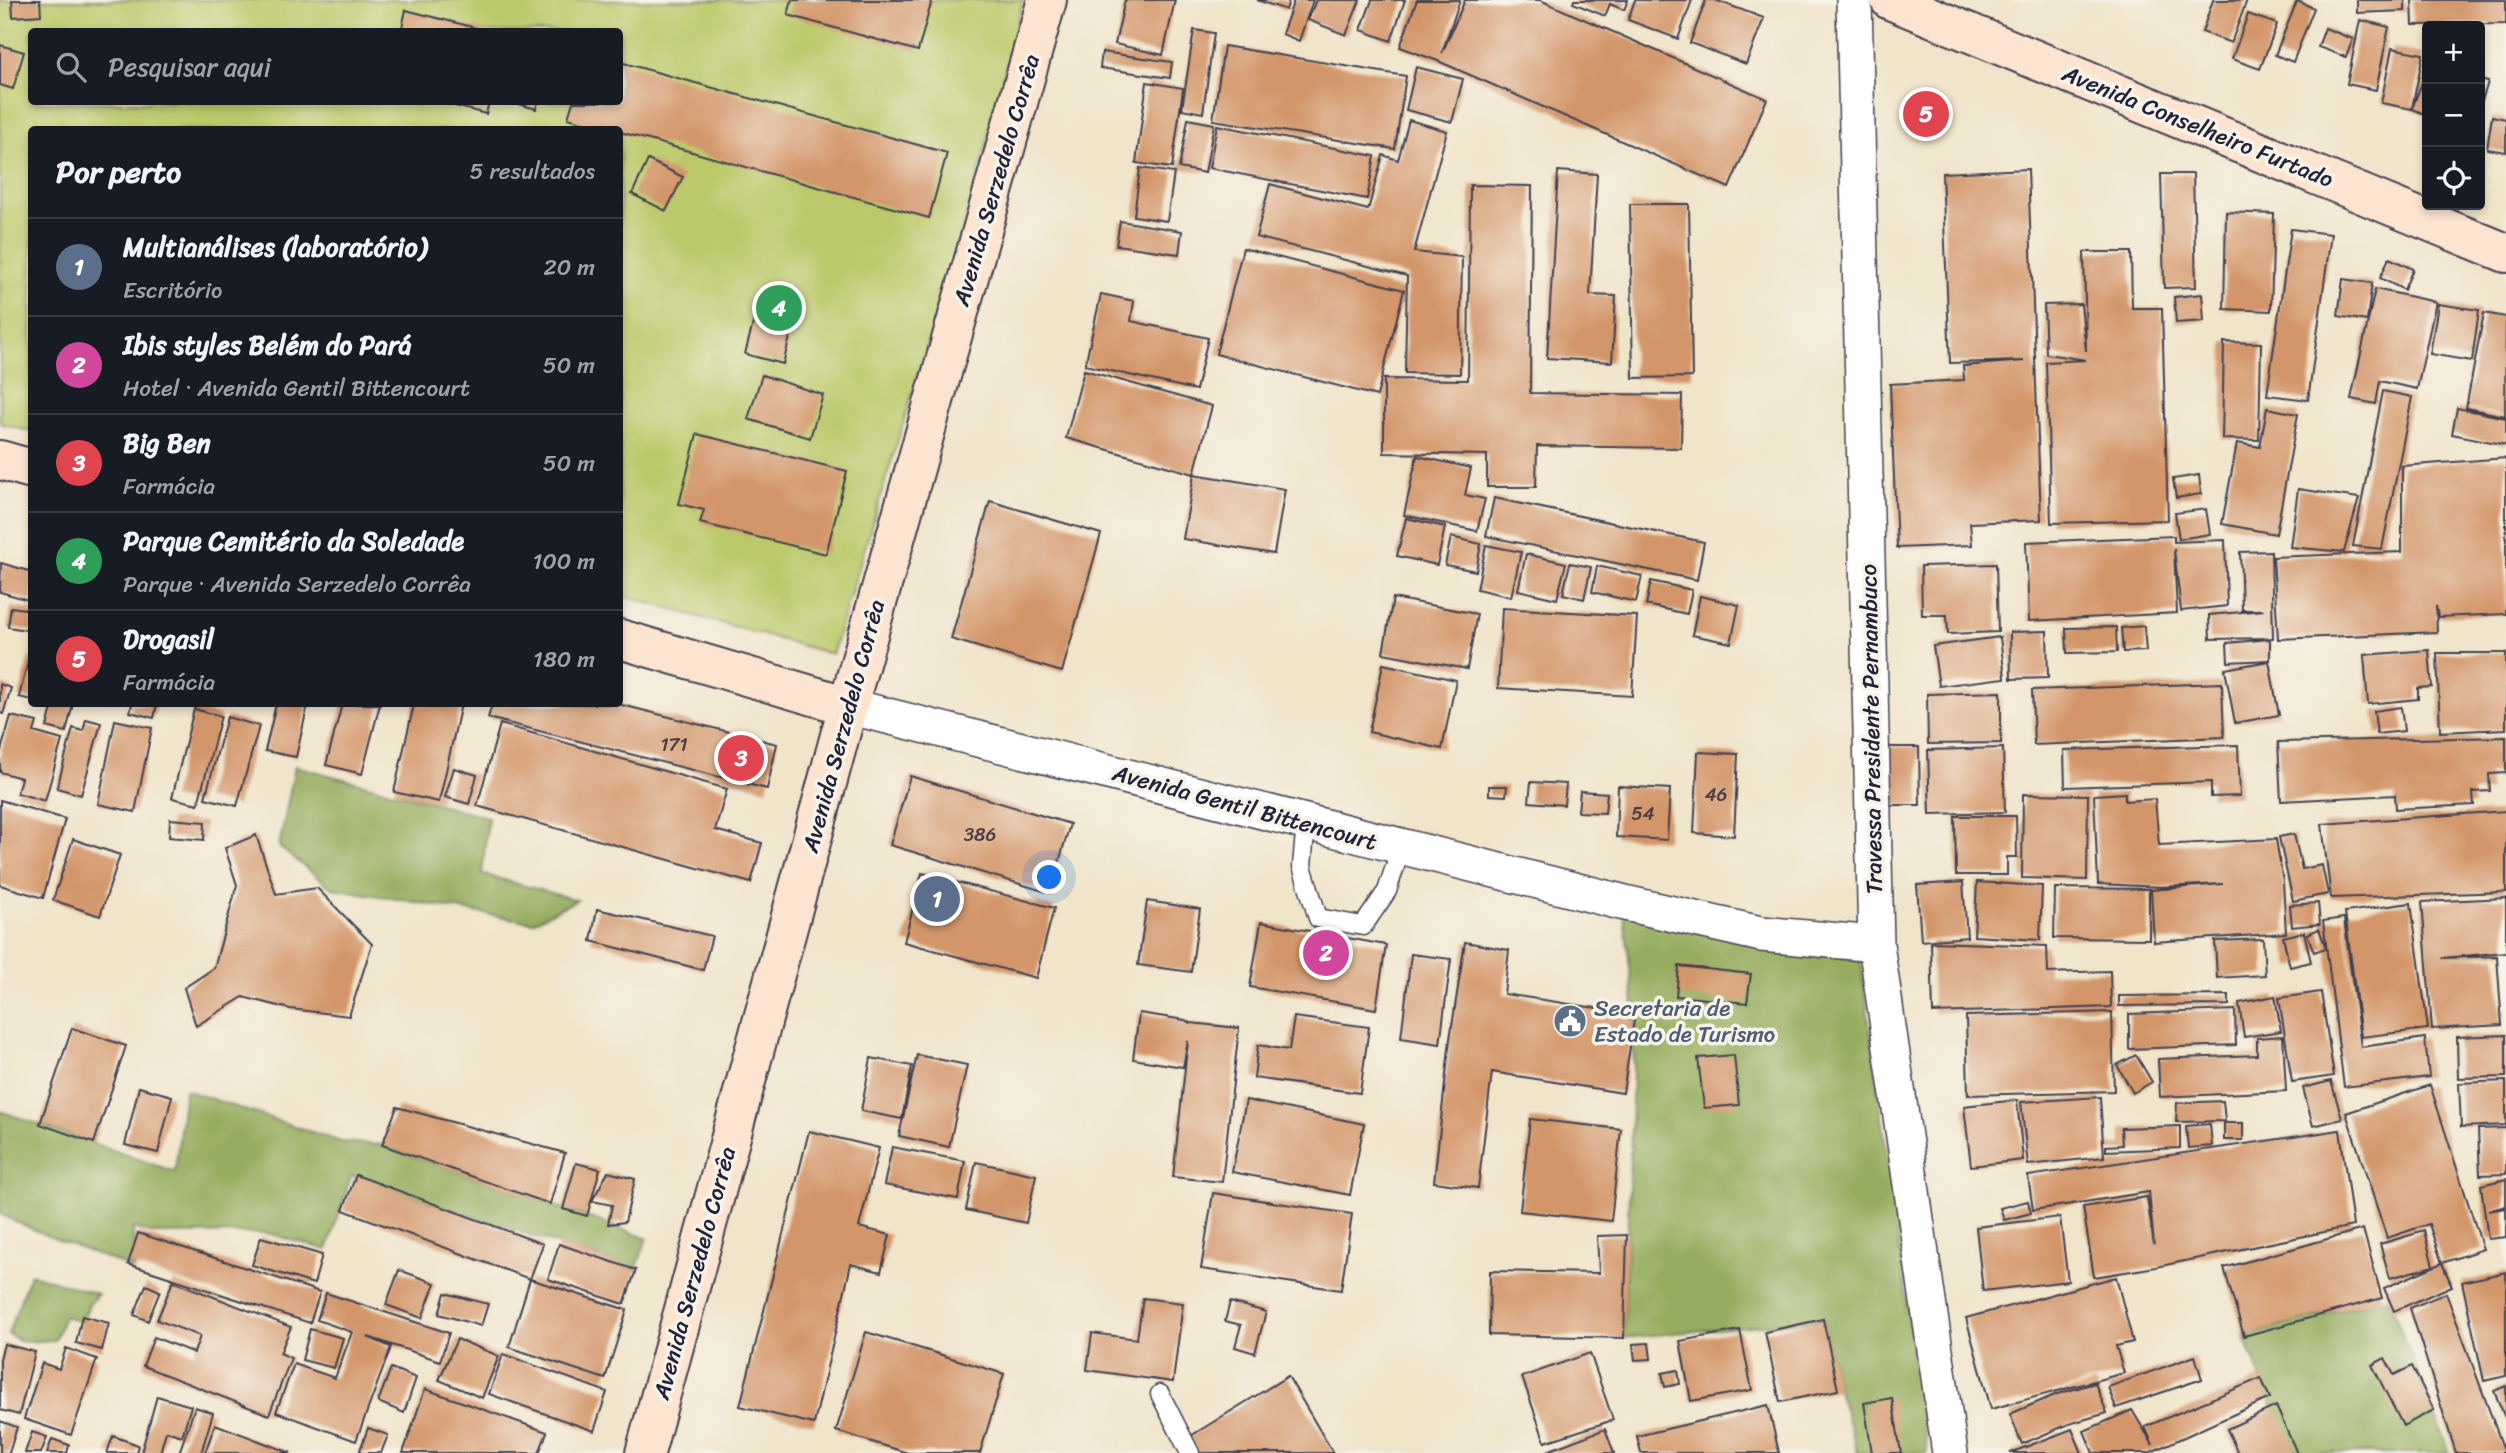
<!DOCTYPE html>
<html lang="pt">
<meta charset="utf-8">
<style>
:root{--surface:#171b24;--page:#20242c;--text:#f1f3f6;--muted:#9ea1a6;--line:#363941;--accent:#7c3aed}
body{margin:0;font-family:Sriracha,sans-serif;background:var(--page);color:var(--text)}
.controls{position:absolute;right:21px;top:21px;display:grid;overflow:hidden;border-radius:7px;box-shadow:0 4px 10px #0003}
.controls button{width:63px;height:63px;display:grid;place-items:center;padding:0;border:0;border-bottom:2px solid var(--line);background:var(--surface);color:var(--text);font:35px sans-serif}
.you{position:absolute;left:1050px;top:878px;width:24px;height:24px;margin:-18px;border:5px solid #fff;border-radius:50%;background:#1a73e8;box-shadow:0 0 0 10px #1a73e833}
.badge{display:grid;place-items:center;width:46px;height:46px;border-radius:50%;background:var(--accent);color:#fff;font-size:23px;font-weight:700}
.pin{position:absolute;translate:-50% -50%;border:4px solid #fff;box-shadow:0 2px 7px #0006}
.list{margin:0;padding:0;list-style:none}
h2{display:flex;justify-content:space-between;align-items:center;height:91px;margin:0;padding:0 28px;font-size:30px}
h2 small{font-size:23px;font-weight:400;color:var(--muted)}
.list li{display:grid;grid-template-columns:46px 1fr auto;gap:21px;align-items:center;box-sizing:border-box;height:98px;padding:0 28px;border-top:2px solid var(--line)}
.list b{display:block;font-size:26px;white-space:nowrap}
.list p{margin:0;font-size:23px;white-space:nowrap;color:var(--muted)}
.list em{font-size:23px;font-style:normal;color:var(--muted)}
.icon{flex:none;width:38px;height:38px;fill:none;stroke:currentColor;stroke-width:2;stroke-linecap:round;stroke-linejoin:round}
.map{position:relative;flex:none;width:2506px;height:1453px;overflow:hidden}
.search{position:absolute;background:var(--surface);box-shadow:0 4px 10px #0003;left:28px;top:28px;width:595px;height:77px;display:flex;align-items:center;gap:18px;box-sizing:border-box;padding:0 24px;border-radius:7px;color:var(--muted);font-size:26px}
.panel{position:absolute;background:var(--surface);box-shadow:0 4px 10px #0003;left:28px;top:126px;width:595px;height:581px;border-radius:7px}
.map>svg:first-child{display:block}
.green{fill:#bcc96a;stroke:#6f7652;stroke-width:2;fill-rule:evenodd}
.forest{fill:#95ad5e;stroke:#5c684c;stroke-width:2}
.building{fill:#d3966b}
.lines{fill:none;stroke-linecap:round;stroke-linejoin:round}
.lane-casing{stroke:#413f50;stroke-width:21}
.street-casing{stroke:#413f50;stroke-width:38}
.secondary-casing{stroke:#413f50;stroke-width:42}
.lane{stroke:#fff;stroke-width:18}
.street{stroke:#fff;stroke-width:35}
.secondary{stroke:#fde4d1;stroke-width:38}
.labels{text-anchor:middle;stroke-width:7;stroke-linejoin:round;paint-order:stroke}
.number-label{font-size:19px;fill:#4e3f47}
.street-label{font-size:23px;fill:#22223b;stroke:#f7f3e8}
.service-label{font-size:23px;fill:#4e5e75;stroke:#f7f3e8;text-anchor:start}
</style>
<div class="map">
<svg width="2506" height="1453" viewBox="0 0 2506 1453">
<rect width="100%" height="100%" fill="#f7f3e8"/>
<filter id="ink" filterUnits="userSpaceOnUse"><feTurbulence type="fractalNoise" baseFrequency=".0143" numOctaves="2"/><feDisplacementMap in="SourceGraphic" scale="14" xChannelSelector="R" yChannelSelector="G"/><feConvolveMatrix kernelMatrix="1 2 1 2 8 2 1 2 1" color-interpolation-filters="sRGB"/></filter>
<filter id="wash" filterUnits="userSpaceOnUse"><feTurbulence type="fractalNoise" baseFrequency=".00686" numOctaves="4" result="noise"/><feDisplacementMap in="SourceGraphic" scale="28" xChannelSelector="R" yChannelSelector="G"/><feGaussianBlur stdDeviation="1.57" result="paint"/><feColorMatrix in="noise" values="0 0 0 0 0 0 0 0 0 0 0 0 0 0 0 0 0 1.4 0 .05"/><feComposite in="paint" operator="in"/></filter>
<g filter="url(#wash)">
<rect width="100%" height="100%" fill="#f0e4c9"/>
<path class="green" d="M0 0H1023L974 193 832 654 620 595V130H32L31 432 0 423ZM32 32H620V102H32Z"/>
<path class="forest" d="M295 766 488 817 482 874 577 900 533 922 332 888 279 847Z
M1623 904 1861 961 1927 1453H1858L1838 1390 1823 1319 1624 1338 1635 1014Z
M185 1090 341 1142 382 1145 647 1238 636 1270 351 1176 327 1250 267 1233 154 1234 133 1228 134 1269 48 1236 0 1214V1111L175 1172Z
M30 1274 98 1294 90 1303 81 1322 64 1316 55 1340 24 1342 8 1334Z
M2388 1298 2450 1453H2292L2244 1336Z"/>
<g id="blocks">
<path class="building" d="M12 0H40L41 15 13 17Z
M792 0H932L918 51 788 15Z
M1125 0H1175L1163 55 1115 44Z
M1257 0H1289L1286 10Z
M1294 0H1313L1299 41 1282 34Z
M1316 0H1360L1346 35 1308 20Z
M1372 0H1405L1391 41 1361 30Z
M1417 0H1460L1442 53 1465 0H1540L1767 99 1729 188 1438 61 1400 47Z
M1574 0H1628L1624 10 1610 4 1605 16 1573 3Z
M1635 0H1692L1678 39 1628 20Z
M1706 0H1715L1764 18 1746 64 1690 43Z
M2213 0H2247L2231 43 2202 32Z
M2357 0H2405V11L2357 13Z
M2412 0H2506V24L2413 25Z
M2297 1 2314 8 2293 62 2275 55Z
M406 10 488 31V32H401Z
M2248 14 2277 24 2260 69 2232 59Z
M2360 20 2389 27 2376 90 2347 84Z
M2325 28 2353 39 2346 57 2318 47Z
M1194 30 1214 33 1203 113 1182 109Z
M0 45 24 52 13 89 0 85Z
M1224 46 1406 76 1395 149 1213 120Z
M2392 48 2423 54 2412 109 2381 103Z
M1102 52 1172 62 1170 78 1100 68Z
M620 62 947 153 929 218 620 132V130H610L568 118 573 102H620Z
M1416 67 1463 79 1452 122 1406 110Z
M2427 69V115L2412 109Z
M2480 80 2488 82 2480 107Z
M1147 82 1183 88 1172 168 1136 163Z
M440 102H489L486 114Z
M512 102H538L536 109Z
M2492 116 2506 119V152L2487 149Z
M1188 119 1214 124 1205 173 1179 168Z
M1409 120 1447 131 1414 252 1462 257 1460 374 1405 373 1407 276 1256 237 1270 184 1368 210 1383 155 1398 160Z
M1217 125 1375 156 1367 199 1209 168Z
M648 160 683 177 666 211 632 194Z
M1140 168 1174 173 1167 221 1134 216Z
M2028 169 2041 520 1970 523 1972 545 1897 548 1890 384 1964 380 1963 366 2024 361 1950 363 1942 173Z
M1558 171 1597 174 1590 295 1616 296 1612 362 1547 358Z
M2161 174H2193L2196 287 2164 288Z
M1470 185 1532 186 1530 393 1682 395 1681 448 1537 446 1536 487H1487V455L1384 453V379L1468 380Z
M1630 204H1689L1692 377 1633 378Z
M2226 212 2274 214 2271 311 2224 309Z
M1120 221 1182 231 1179 254 1116 245Z
M2291 229 2331 234 2308 400 2267 395Z
M1243 248 1404 290 1377 396 1216 354Z
M2084 252H2131L2132 308H2162L2168 520 2051 523 2046 362 2086 360 2046 354 2044 305 2081 304 2086 351Z
M2389 258 2413 269 2404 290 2380 278Z
M2343 279 2372 283 2367 321 2338 316Z
M2375 289 2436 302 2417 389 2380 381 2376 404 2351 399Z
M1101 294 1134 301 1131 321 1208 338 1196 390 1085 365Z
M2202 294 2204 321 2176 323 2174 297Z
M2438 304 2479 310 2472 361 2430 354Z
M757 308 795 317 783 364 745 354Z
M2484 313 2506 317 2505 416 2466 408Z
M2224 342 2261 343 2259 440 2222 439Z
M1084 370 1212 406 1194 474 1066 438Z
M762 375 823 395 810 438 748 419Z
M2383 391 2412 397 2382 549 2353 546Z
M2267 408 2298 414 2276 534 2222 524 2237 443 2260 447Z
M2457 408 2506 418V445L2452 434Z
M697 434 847 471 826 554 700 523 704 510 679 504Z
M1417 456 1471 468 1465 495 1485 499 1477 531 1404 515Z
M2506 458V614L2438 617 2436 606 2437 632 2278 639 2273 557 2402 552V466Z
M1194 474 1285 489 1274 554 1183 539Z
M2199 475 2201 494 2176 498 2173 479Z
M2298 489 2359 498 2344 552 2290 547Z
M1494 498 1704 542 1697 580 1486 536Z
M990 501 1101 534 1062 672 951 639Z
M2206 509 2210 534 2179 539 2175 513Z
M1406 518 1445 527 1437 565 1397 556Z
M2174 536V542L2225 540 2227 606 2181 611 2174 549 2177 613 2029 621 2026 542Z
M1451 537 1481 544 1476 571 1445 565Z
M1486 545 1521 552 1511 597 1477 589Z
M2271 551 2273 638 2210 639 2209 615 2264 610H2242L2240 552Z
M1526 554 1566 563 1557 599 1518 590Z
M1 563 32 572V601L0 592Z
M1570 563 1591 567 1584 599 1563 594Z
M1996 564 1998 632 1948 634 1947 615H1922L1921 566Z
M1597 566 1642 576 1636 602 1592 592Z
M1651 581 1692 590 1687 614 1646 605Z
M1700 596 1739 605 1731 643 1692 635Z
M1393 598 1477 614 1467 669 1383 653Z
M11 607 32 610V631L8 627Z
M1502 608 1637 616 1632 696 1498 688Z
M2144 626 2146 651 2123 652 2121 628Z
M2116 627 2117 652 2067 653 2066 628Z
M2047 631 2048 678 2011 679 2010 632Z
M2000 637 2005 678 1939 686 1933 646Z
M2270 639V660L2228 662 2227 643Z
M2429 650 2432 687 2418 688V699L2368 704 2364 655Z
M2437 653H2506V729L2440 732Z
M29 657H32V700L19 697Z
M2269 661 2279 715 2235 723 2225 669Z
M1383 664 1456 680 1442 749 1369 732Z
M2222 683 2224 737 2034 745 2032 690Z
M0 684 11 688 3 714 0 713Z
M2001 692V743L1928 744 1927 694Z
M53 704H73L66 732 47 727Z
M132 704H157L154 718 130 712Z
M276 704H308L296 757 265 751Z
M342 704H380L362 774 326 765Z
M414 704H461L439 802 394 792Z
M492 704H618L777 744 767 789 488 718Z
M2401 707 2404 731 2377 734 2374 711Z
M194 709 221 716 198 804 172 798Z
M11 716 37 722 34 732 62 740 45 801 17 793 21 778 0 772V754Z
M227 717 259 726 237 806 205 798Z
M86 719 101 723 81 795 57 788 73 728 83 731Z
M115 720 152 728 135 812 98 804Z
M500 724 727 789 715 830 762 843 751 883 477 806Z
M2506 737V773L2489 774 2490 791 2473 792 2474 805 2396 809 2395 795 2281 801 2278 742Z
M2238 745 2240 796 2211 797V782L2065 787 2064 750Z
M1887 747H1919L1920 805H1888Z
M2003 748 2005 812 1930 814 1928 750Z
M1698 752 1738 754 1734 836 1694 833Z
M454 768 477 775 469 804 445 797Z
M910 776 1070 824 1050 893 890 845Z
M1531 782 1566 784 1564 805 1529 802Z
M1489 786H1507L1506 796 1489 795Z
M1618 786 1670 789 1667 840 1616 837Z
M1580 791 1607 793 1605 813 1578 812Z
M2125 793V801L2155 799 2159 845 2276 839 2283 882 2286 933 2154 942 2151 890 2223 884 2161 887 2098 884 2094 795Z
M2023 794 2088 795 2087 880 2022 878Z
M0 800 65 819 43 898 0 885Z
M2506 811V892L2331 898 2322 824Z
M1955 816H2016L2017 857H2007V875H1956Z
M170 819 205 822 204 840 169 837Z
M2294 834 2302 869 2322 865 2328 894 2293 901 2279 837Z
M256 835 276 894 317 888 372 944 349 1016 290 1009 243 997 196 1026 184 988 214 968 237 885 225 848Z
M73 839 120 855 100 916 53 900Z
M922 873 1054 908 1036 978 904 942Z
M1963 882 1967 937 1921 941 1917 885Z
M1977 882 2042 886 2040 940 1974 936Z
M2055 888 2149 889V939L2054 938Z
M2506 898V952L2442 958 2497 956 2502 1025 2432 1029 2422 902Z
M1147 901 1200 909 1191 972 1138 965Z
M2318 903 2320 924 2292 927 2290 905Z
M2411 903 2428 1029 2361 1037 2345 912Z
M597 909 712 936 703 970 591 941Z
M2344 918 2361 1047 2425 1038 2429 1077 2344 1087 2323 921Z
M1261 922 1386 945 1376 1009 1250 987Z
M2319 929 2326 948 2314 952 2307 934Z
M2304 932 2311 962 2290 967 2283 937Z
M2263 939 2265 975 2217 978 2215 941Z
M1465 942 1509 950 1504 994 1635 1014 1623 1093 1492 1072 1478 1188 1434 1182 1450 1039Z
M1931 942 2047 946 2048 973 2110 971 2111 1007 1933 1013Z
M1411 954 1451 959 1440 1044 1401 1038Z
M1679 966 1751 974 1747 1003 1676 996Z
M2321 992 2334 1076 2292 1082 2279 998Z
M2229 995V1005L2119 1006V996Z
M2275 996 2281 1031 2244 1037 2239 1003Z
M2235 1010 2236 1045 2129 1049V1014Z
M2112 1012 2114 1091 1968 1095 1966 1016Z
M1139 1013 1185 1020 1190 1023 1239 1028 1222 1182 1173 1177 1188 1041 1183 1067 1133 1059Z
M1294 1017 1369 1027 1360 1093 1254 1078 1258 1045 1289 1050Z
M72 1028 126 1046 94 1143 40 1124Z
M2506 1035V1077L2458 1078 2457 1037Z
M2283 1036 2286 1091 2160 1097 2158 1059 2257 1055V1038Z
M917 1055 967 1065 949 1147 899 1136Z
M1734 1055 1739 1105 1704 1108 1698 1058Z
M2136 1055 2152 1082 2133 1093 2117 1065Z
M871 1058 912 1066 902 1119 861 1111Z
M2331 1081 2342 1119 2313 1126 2303 1088Z
M2506 1081V1125L2461 1127 2459 1083Z
M2430 1085 2483 1249 2442 1263 2429 1224 2387 1238 2346 1113Z
M139 1087 172 1096 158 1153 125 1145Z
M2100 1097 2104 1157 2028 1165 2021 1102Z
M1246 1100 1364 1124 1350 1195 1232 1172Z
M2017 1100 2023 1160 1971 1166 1964 1106Z
M2223 1101 2225 1121 2176 1122 2177 1103Z
M397 1107 565 1153 550 1204 382 1145Z
M1530 1119 1621 1129 1611 1221 1520 1211Z
M2224 1123H2243V1140H2224Z
M2210 1124 2212 1146 2188 1148 2186 1126Z
M2180 1126V1148L2106 1151V1146L2122 1145 2121 1128Z
M2506 1128V1174L2480 1175 2478 1129Z
M2340 1130 2353 1226 2156 1267 2094 1277 2083 1207 2147 1197 2154 1245 2149 1192 2033 1210 2028 1176Z
M809 1131 879 1148 859 1227 890 1235 881 1272 851 1264 814 1424 740 1406Z
M892 1147 965 1161 958 1199 884 1185Z
M976 1162 1036 1175 1026 1223 966 1210Z
M576 1163 600 1169 587 1216 563 1209Z
M608 1172 635 1179 625 1222 608 1224 612 1205 592 1201Z
M356 1175 543 1244 530 1279 627 1310 605 1379 509 1347 530 1279 343 1210Z
M2506 1179V1206L2488 1211 2506 1208V1237L2488 1239 2481 1185Z
M1213 1193 1352 1214 1341 1290 1201 1269Z
M2028 1201 2031 1213 2004 1220 2000 1208Z
M2060 1217 2068 1281 1983 1291 1976 1227Z
M2363 1229 2382 1298 2244 1336 2224 1268Z
M2424 1231 2433 1266 2390 1278 2380 1244Z
M138 1233 320 1292 310 1323 128 1264Z
M1627 1235 1624 1338 1489 1335 1490 1271 1599 1273 1597 1236Z
M261 1237 322 1255 314 1284 252 1265Z
M559 1244 636 1270 624 1304 548 1279Z
M2442 1263 2452 1286 2394 1311 2384 1288Z
M399 1270 435 1283 422 1318 386 1305Z
M2506 1272V1376L2484 1381 2462 1282Z
M2116 1277 2133 1342 2116 1346 2124 1373 1991 1409 1966 1318Z
M173 1281 291 1327 280 1353 291 1358 269 1415 143 1366 154 1337 194 1353 200 1336 157 1320Z
M146 1285 160 1291 148 1321 134 1315Z
M326 1293 449 1333 440 1361 368 1337 391 1347 356 1441 276 1412 294 1364 335 1378 352 1332 317 1320Z
M445 1293 488 1304 481 1326 439 1314Z
M2446 1293 2505 1453H2456L2410 1308Z
M1143 1298 1183 1303 1173 1382 1087 1370 1092 1333 1137 1339Z
M1230 1302 1266 1312 1255 1353 1235 1347 1241 1325 1225 1321Z
M82 1316 109 1323 102 1350 76 1343Z
M1823 1319 1838 1390 1780 1402 1765 1332Z
M310 1329 343 1338 334 1368 302 1360Z
M1740 1330 1752 1390 1691 1401 1680 1341Z
M866 1332 1004 1374 980 1453H908L836 1431Z
M457 1339 499 1356 482 1398 439 1380Z
M1649 1343 1651 1359 1635 1360 1633 1344Z
M4 1344 35 1352 19 1415 0 1410V1359Z
M66 1348 97 1359 71 1435 24 1419 42 1363 59 1369Z
M1590 1353 1613 1420 1545 1442 1522 1377Z
M503 1354 607 1392 594 1431 489 1394Z
M2195 1356 2202 1379 2116 1408 2108 1387Z
M2385 1358 2394 1375 2412 1366 2434 1410 2403 1426 2372 1365Z
M391 1368 416 1378 404 1413 378 1402Z
M1678 1370 1680 1384 1665 1387 1662 1373Z
M1288 1376 1333 1453H1199L1189 1437Z
M2261 1378 2270 1398 2149 1453H2093L2084 1431 2132 1410 2153 1445 2145 1427Z
M2095 1383 2107 1413 2069 1424 2022 1444 2010 1414 2057 1394Z
M2506 1386V1420L2494 1391Z
M425 1389 547 1432 539 1453H403Z
M157 1396 191 1406 182 1436 166 1431 160 1453H141Z
M1892 1398 1901 1453H1872L1864 1403Z
M1768 1405 1779 1453H1641L1637 1436Z
M2276 1406 2297 1453H2238L2227 1429Z
M195 1407 213 1413 201 1453H179Z
M0 1421 17 1427 9 1453H0Z
M215 1424 291 1453H205Z
M368 1428 388 1435 381 1453H359Z
M1605 1429 1614 1453H1548L1547 1451Z
M2072 1429 2082 1453H2010Z
M32 1432 47 1437 41 1453H25Z
M113 1436 138 1445 136 1453H107Z
M52 1439 69 1445 67 1453H47Z"/>
</g>
</g>
<g filter="url(#ink)">
<use href="#blocks" fill-opacity="0" stroke="#413f50" stroke-width="2"/>
<g class="lines">
<defs>
<path id="lane" d="M1306 822 1302 866 1318 918 1363 926 1387 891 1401 848
M1160 1394 1190 1453"/>
<path id="street" d="M1854 0 1876 944 1950 1453
M848 706 1625 903 1761 934 1876 944"/>
<path id="secondary" d="M1890 0 2506 253
M0 460 32 469
M620 639 848 706
M645 1453 848 706 1047 0"/>
</defs>
<use href="#lane" class="lane-casing"/>
<use href="#street" class="street-casing"/>
<use href="#secondary" class="secondary-casing"/>
<use href="#lane" class="lane"/>
<use href="#street" class="street"/>
<use href="#secondary" class="secondary"/>
</g>
</g>
<defs>
<symbol id="civic-disc" viewBox="-11 -11 22 22"><circle r="9.5" fill="#5c6f8a" stroke="#f7f3e8"/><path d="M-.6-6.5H3V-4.5H.6V-3L4-1V1h2V6H-6V1h2V-1L-.6-3ZM-1.2 2.5V6h2.4V2.5Z" fill="#fff"/></symbol>
</defs>
<g fill-rule="evenodd">
<use href="#civic-disc" x="1551" y="1002" width="38" height="38"/>
</g>
<g class="labels">
<g class="number-label">
<text x="674" y="751">171</text>
<text x="1716" y="801">46</text>
<text x="1643" y="820">54</text>
<text x="980" y="841">386</text>
</g>
<g class="street-label">
<text transform="translate(2198 126) rotate(22)" y="8">Avenida Conselheiro Furtado</text>
<text transform="translate(996 180) rotate(-74)" y="8">Avenida Serzedelo Corrêa</text>
<text transform="translate(843 726) rotate(-75)" y="8">Avenida Serzedelo Corrêa</text>
<text transform="translate(1871 729) rotate(-91)" y="8">Travessa Presidente Pernambuco</text>
<text transform="translate(1245 807) rotate(15)" y="8">Avenida Gentil Bittencourt</text>
<text transform="translate(694 1273) rotate(-75)" y="8">Avenida Serzedelo Corrêa</text>
</g>
<g class="service-label">
<text x="1594" y="1016">Secretaria de<tspan x="1594" dy="26">Estado de Turismo</tspan></text>
</g>
</g>
</svg>
<div class="controls">
<button>+</button>
<button>−</button>
<button><svg class="icon" aria-label="locate" viewBox="0 0 24 24"><circle cx="12" cy="12" r="6"/><path d="M12 2v4M12 18v4M2 12h4M18 12h4"/></svg></button>
</div>
<div class="you"></div>
<div class="pin badge" style="left:937px;top:899px;background:#5c6f8a">1</div>
<div class="pin badge" style="left:1326px;top:953px;background:#d1479c">2</div>
<div class="pin badge" style="left:741px;top:758px;background:#e0444e">3</div>
<div class="pin badge" style="left:779px;top:308px;background:#2e9e5b">4</div>
<div class="pin badge" style="left:1926px;top:114px;background:#e0444e">5</div>
<div class="search"><svg class="icon" aria-label="search" viewBox="0 0 24 24"><circle cx="10" cy="10" r="6"/><path d="M15 15l6 6"/></svg>Pesquisar aqui</div>
<section class="panel">
<h2>Por perto<small>5 resultados</small></h2>
<ul class="list">
<li><span class="badge" style="background:#5c6f8a">1</span><div><b>Multianálises (laboratório)</b><p>Escritório</p></div><em>20 m</em></li>
<li><span class="badge" style="background:#d1479c">2</span><div><b>Ibis styles Belém do Pará</b><p>Hotel · Avenida Gentil Bittencourt</p></div><em>50 m</em></li>
<li><span class="badge" style="background:#e0444e">3</span><div><b>Big Ben</b><p>Farmácia</p></div><em>50 m</em></li>
<li><span class="badge" style="background:#2e9e5b">4</span><div><b>Parque Cemitério da Soledade</b><p>Parque · Avenida Serzedelo Corrêa</p></div><em>100 m</em></li>
<li><span class="badge" style="background:#e0444e">5</span><div><b>Drogasil</b><p>Farmácia</p></div><em>180 m</em></li>
</ul>
</section>
</div>
